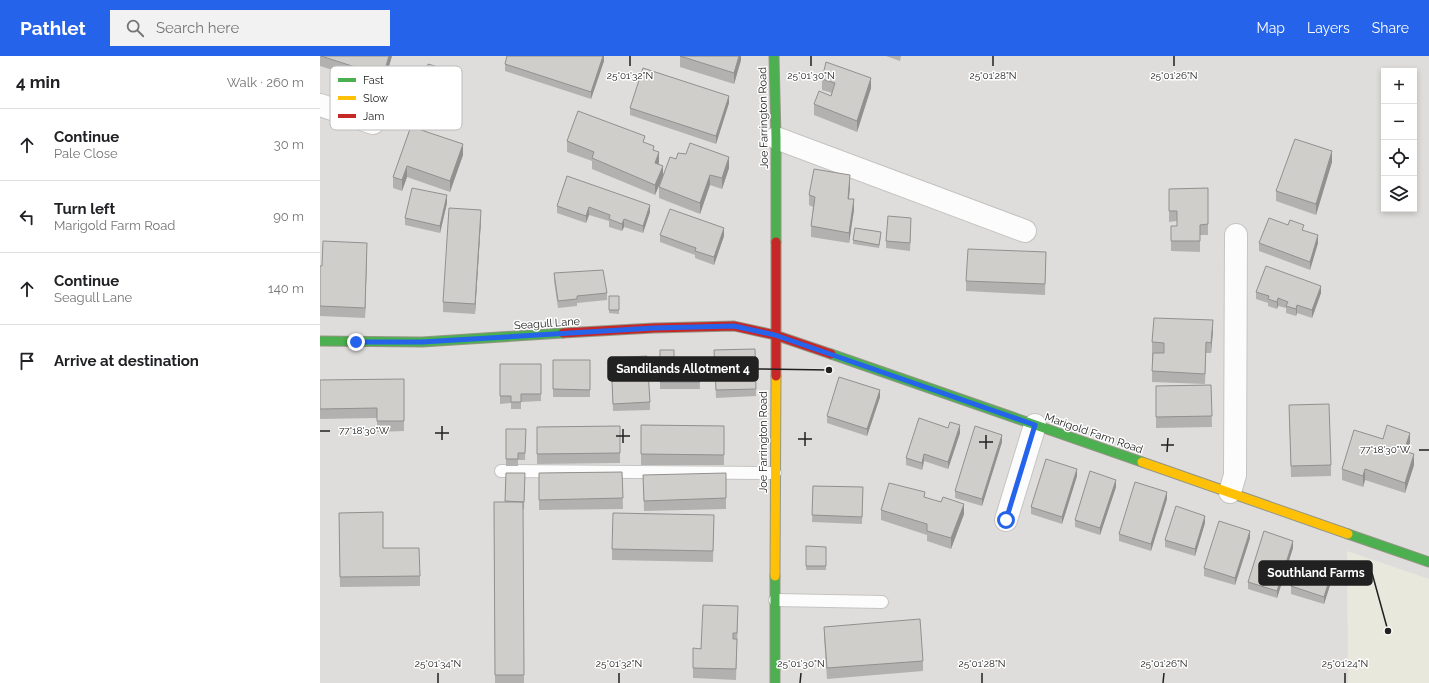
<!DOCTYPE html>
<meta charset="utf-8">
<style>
:root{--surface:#fff;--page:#f2f2f2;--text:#202124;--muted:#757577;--line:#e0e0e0;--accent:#2563eb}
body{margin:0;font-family:Raleway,sans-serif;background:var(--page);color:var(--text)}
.controls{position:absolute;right:12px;top:12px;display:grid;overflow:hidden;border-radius:0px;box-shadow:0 2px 6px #0003}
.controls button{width:36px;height:36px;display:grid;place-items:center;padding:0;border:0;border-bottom:1px solid var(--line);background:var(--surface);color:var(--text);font:20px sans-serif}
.stop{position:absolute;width:12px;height:12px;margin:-9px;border:3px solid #2563eb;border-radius:50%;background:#fff}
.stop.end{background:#2563eb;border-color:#fff;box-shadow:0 1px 4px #0008}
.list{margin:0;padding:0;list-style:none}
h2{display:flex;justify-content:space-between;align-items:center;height:52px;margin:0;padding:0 16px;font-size:17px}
h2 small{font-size:13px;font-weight:400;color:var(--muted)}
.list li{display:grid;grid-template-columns:26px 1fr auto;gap:12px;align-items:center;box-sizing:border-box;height:72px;padding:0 16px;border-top:1px solid var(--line)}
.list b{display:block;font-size:15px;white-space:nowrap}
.list p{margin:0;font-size:13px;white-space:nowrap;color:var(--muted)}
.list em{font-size:13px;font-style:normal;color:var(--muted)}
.icon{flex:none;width:22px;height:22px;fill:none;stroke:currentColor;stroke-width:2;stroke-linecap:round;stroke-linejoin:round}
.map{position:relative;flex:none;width:1109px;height:627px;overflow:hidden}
header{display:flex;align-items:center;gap:24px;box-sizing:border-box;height:56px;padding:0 20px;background:var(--accent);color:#fff}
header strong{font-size:19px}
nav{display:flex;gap:22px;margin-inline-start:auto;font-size:14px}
.search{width:280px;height:36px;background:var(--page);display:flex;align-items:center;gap:10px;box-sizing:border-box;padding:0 14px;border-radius:0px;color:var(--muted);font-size:15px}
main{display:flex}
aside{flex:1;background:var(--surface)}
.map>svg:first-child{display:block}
.residential{fill:#dedddb;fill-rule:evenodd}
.farmland{fill:#e8e8dc}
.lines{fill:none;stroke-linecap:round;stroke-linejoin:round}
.lane-casing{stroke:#c5c4c2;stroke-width:14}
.street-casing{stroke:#c5c4c2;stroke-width:24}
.fast-casing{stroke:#949684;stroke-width:11}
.slow-casing{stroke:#949684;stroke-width:11}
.jam-casing{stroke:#949684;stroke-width:11}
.lane{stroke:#fdfcfc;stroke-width:12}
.street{stroke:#fdfcfc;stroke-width:22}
.fast{stroke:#4caf50;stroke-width:9}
.slow{stroke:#ffc107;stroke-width:9}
.jam{stroke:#c62828;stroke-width:9}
.wall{fill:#b3b1af}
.shaded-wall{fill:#92908e}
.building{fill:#d0cecb;stroke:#92908e}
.route{stroke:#2563eb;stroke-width:5}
.ticks{fill:none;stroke:#212121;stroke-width:1.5}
.labels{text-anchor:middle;stroke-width:3;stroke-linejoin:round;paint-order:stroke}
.street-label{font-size:11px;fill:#212121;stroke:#fff}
.key{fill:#fff;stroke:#bcbcbc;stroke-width:1}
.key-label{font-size:11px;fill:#212121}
.ticks-label{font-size:10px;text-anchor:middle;fill:#212121;stroke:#fff;stroke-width:3;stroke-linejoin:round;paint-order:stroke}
.leader{fill:none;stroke:#212121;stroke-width:1.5}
.callout-dot{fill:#212121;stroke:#fff;stroke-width:1.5}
.callout{fill:#212121;stroke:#212121;stroke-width:1.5}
.callout-label{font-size:12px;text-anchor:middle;font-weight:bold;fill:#fff}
</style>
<header>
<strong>Pathlet</strong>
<div class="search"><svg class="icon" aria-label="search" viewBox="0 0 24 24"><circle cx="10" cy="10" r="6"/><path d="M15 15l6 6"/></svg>Search here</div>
<nav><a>Map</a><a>Layers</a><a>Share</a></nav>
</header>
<main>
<aside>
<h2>4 min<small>Walk · 260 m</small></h2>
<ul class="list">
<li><svg class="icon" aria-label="ahead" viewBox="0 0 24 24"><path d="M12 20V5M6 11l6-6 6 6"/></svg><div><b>Continue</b><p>Pale Close</p></div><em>30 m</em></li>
<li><svg class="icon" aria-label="left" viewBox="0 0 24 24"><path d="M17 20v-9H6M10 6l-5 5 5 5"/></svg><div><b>Turn left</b><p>Marigold Farm Road</p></div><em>90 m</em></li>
<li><svg class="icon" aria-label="ahead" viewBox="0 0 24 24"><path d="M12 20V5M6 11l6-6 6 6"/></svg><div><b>Continue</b><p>Seagull Lane</p></div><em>140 m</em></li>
<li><svg class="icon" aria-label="arrive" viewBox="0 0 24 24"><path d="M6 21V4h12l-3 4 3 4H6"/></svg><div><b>Arrive at destination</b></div></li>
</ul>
</aside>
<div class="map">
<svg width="1109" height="627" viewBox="0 0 1109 627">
<rect width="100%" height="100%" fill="#efedea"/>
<path class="residential" d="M0 0H1109V627H0ZM1064 15H1094V153H1064Z"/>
<path class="farmland" d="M1027 495 1109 523V627H1028Z"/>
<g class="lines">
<defs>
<path id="lane" d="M181 415 455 417
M455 544 562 546"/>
<path id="street" d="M0 49 53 67
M456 82 705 175
M910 436 915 419 916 179
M686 464 715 369"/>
<path id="fast" d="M454 0 456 82V186
M0 285 102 286 243 277
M511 298 822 406
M1028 478 1109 506
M455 627V520"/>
<path id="slow" d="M822 406 1028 478
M455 520 456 320"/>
<path id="jam" d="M243 277 334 272 414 270 455 279 511 298
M456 320V186"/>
</defs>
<use href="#lane" class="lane-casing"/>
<use href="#street" class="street-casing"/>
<use href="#fast" class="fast-casing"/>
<use href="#slow" class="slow-casing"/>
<use href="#jam" class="jam-casing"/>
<use href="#lane" class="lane"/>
<use href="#street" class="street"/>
<use href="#fast" class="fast"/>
<use href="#slow" class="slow"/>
<use href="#jam" class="jam"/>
</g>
<path class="wall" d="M0 0H72L63 30 0 10Z
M284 0V5L271 43 185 15V8Z
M360 0H421V4L414 28 360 11Z
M566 0H581L580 5Z
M128 21 117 67 106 64V70L104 75 143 99 130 136 87 121 82 135 73 132V121L94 61 89 60V52Z
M502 23 551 32 537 76 494 59V48L511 40 512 37 502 34Z
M409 47 396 88 310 59V52Z
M247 85 325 87 334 94 339 106V108L343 120 335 139 272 113V105L247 96Z
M356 103 409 112 402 133 390 129 380 158 339 142V131Z
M1012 106 996 159 956 145V135Z
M247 120 330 156 323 177 304 171 302 175 289 171V165L269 159 266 167 237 157V150Z
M530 130 529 143 534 154 529 187 491 181V170L493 151 489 149V139Z
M888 132V179H880V196L851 195V170H857V165L849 166V133Z
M127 147 120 177 85 169V162Z
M161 164 155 258 123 256V246Z
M591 169 590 195 566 192V185Z
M968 169 984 175 998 187 990 214 939 195V187Z
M340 179 404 180 394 209 375 202V199L340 186Z
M561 180 559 192 533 188V184Z
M726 196 725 239 646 235V225Z
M47 197 45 262 0 260V210H2Z
M234 217 287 237V244L257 247V250L238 252 234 225Z
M936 236 1001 237 992 262 977 257 976 260 966 257V252L958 250 957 253 948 250V247L936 243Z
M289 240H299V258L289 257Z
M893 275 891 297H886L885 328 832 326V286Z
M435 293 436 340 396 342 394 294Z
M340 294 354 307H379L380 333H340Z
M291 302 330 346V354L293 355Z
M233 304H270V341H233Z
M180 308H221V345L201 346V353H191V347L180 348Z
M84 323V375L57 376V362L0 363V324Z
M891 329 892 371 836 372V330Z
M560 341 547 380 507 367V360Z
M969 349 1011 409V420L971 421Z
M321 369 404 370V409H321Z
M300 370V407L217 408V371Z
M186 373H206L205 404H198V410H186Z
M640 377 628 413 604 405 602 414 586 409V402Z
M1063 383 1090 387 1087 396 1094 409 1085 437 1045 424 1043 431 1022 424V413Z
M682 386 662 450 635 442V435Z
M302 416 303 453 219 454V417Z
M186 417H205L204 453H203L204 627H175L174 446H185Z
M323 419 406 442V453L324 455Z
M757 420 742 468 711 458V451Z
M493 430 543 431 542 468 492 466Z
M796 431 780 479 755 471V464Z
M605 441 644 458 631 493 607 485V479L561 464V454Z
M847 443 831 495 799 485V478Z
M19 457 63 492 100 520V530L20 531Z
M394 459 393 506 292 504V493Z
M885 467 875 500 845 491V484Z
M930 482 915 529 884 520V512Z
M486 490 506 491V514H486Z
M973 492 957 542 928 533V526Z
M1011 526 1004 548 971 538V530Z
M418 561 416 624 373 622V612L381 593Z
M504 571 603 605V615L507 623 504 581Z"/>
<path class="shaded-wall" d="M69 0H72L63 30V20Z
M283 0H284V5L271 43V36Z
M419 0H421V4L414 28V17Z
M128 14V21L117 67V60Z
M551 22V32L537 76V65Z
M409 40V47L396 88V80Z
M106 60V70L101 85V74Z
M143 88V99L130 136V125Z
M1012 95V106L996 159V148Z
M339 96V106L335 118V107Z
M409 101V112L402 133V122Z
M87 110V121L82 135V124Z
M343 110V120L335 139V129Z
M390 119V129L380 158V147Z
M530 119V130L528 153V143Z
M127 139V147L120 177V170Z
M534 143V154L529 187V177Z
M330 149V156L323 177V170Z
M269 151V159L266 167V160Z
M161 154V164L155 258V248Z
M304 163V171L302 175V168Z
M404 172V180L394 209V201Z
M998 179V187L990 214V206Z
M47 187V197L45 262V252Z
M1001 230V237L992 262V254Z
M958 242V250L957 253V246Z
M977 249V257L976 260V253Z
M893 264V275L891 297V287Z
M560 334V341L547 380V373Z
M640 369V377L628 413V406Z
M1090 377V387L1084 405V395Z
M682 379V386L662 450V443Z
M604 398V405L602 414V407Z
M1094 398V409L1085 437V427Z
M757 413V420L742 468V461Z
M1045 413V424L1043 431V420Z
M796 424V431L780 479V472Z
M847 436V443L831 495V488Z
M644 448V458L631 493V482Z
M885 460V467L875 500V493Z
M930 475V482L915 529V522Z
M973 485V492L957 542V535Z
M1011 519V526L1004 548V541Z"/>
<path class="building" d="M1 0H69L63 20Z
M187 0H283L271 36 185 8Z
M360 0H419L414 17Z
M506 6 551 22 537 65 494 48 499 35 511 40 515 27 502 23Z
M108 8 128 14 117 60 89 52 98 15 106 17Z
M323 12 409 40 396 80 310 52Z
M258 55 325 80 323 86 334 90 333 94 339 96 335 107 343 110 335 129 272 102 274 96 247 85Z
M96 56 106 60 101 74 143 88 130 125 87 110 82 124 73 121Z
M975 83 1012 95 996 148 956 135Z
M370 87 409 101 402 122 390 119 380 147 339 131 350 101 356 103 358 97 366 98Z
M494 113 530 119 528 143H534L529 177 491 170 495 141 489 139Z
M247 120 330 149 323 170 304 163 302 168 289 163 290 159 269 151 266 160 237 150Z
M92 132 127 139 120 170 85 162Z
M888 132V168L880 169V185H851V170H857V155H849V133Z
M129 152 161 154 155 248 123 246Z
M350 153 404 172 394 201 375 195 376 192 340 179Z
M568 160 591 162 590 187 566 185Z
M949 162 968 169 970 164 984 169 982 174 998 179 990 206 939 187Z
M535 172 561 176 559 189 533 184Z
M3 185 47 187 45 252 0 250V210H2Z
M648 193 726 196 725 228 646 225Z
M946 210 1001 230 992 254 977 249 976 253 966 250 968 246 958 242 957 246 948 243 949 240 936 236Z
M283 214 287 237 257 240V243L238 245 234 217Z
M289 240H299V254H289Z
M834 262 893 264 891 287 886 286 885 318 832 315 833 297H844V287L832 286Z
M435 293 436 333 396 334 394 294Z
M340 294H354V307H379L380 326H340Z
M327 300 330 346 293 348 291 302Z
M233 304H270V334L233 333Z
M180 308H221V338H201V346H191V340H180Z
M519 321 560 334 547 373 507 360Z
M84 323V365H57V352L0 353V324Z
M891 329 892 360 836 361V330Z
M1009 348 1011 409 971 410 969 349Z
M599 362 628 372 630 366 640 369 628 406 604 398 602 407 586 402Z
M321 369 404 370V399L321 398Z
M1067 369 1090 377 1084 395 1094 398 1085 427 1045 413 1043 420 1022 413 1034 374 1063 383Z
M300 370V397L217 398V371Z
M655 370 682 379 662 443 635 435Z
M186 373H206L205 397H198V403H186Z
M726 403 757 413 742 461 711 451Z
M770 415 796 424 780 472 755 464Z
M302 416 303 442 219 444V417Z
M186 417H205L204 446 185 445Z
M406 417V442L324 445 323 419Z
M815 426 847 436 831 488 799 478Z
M569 427 605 436 604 441 621 446 623 441 644 448 631 482 607 475V468L561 454Z
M493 430 543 431 542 461 492 459Z
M174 446H203L204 619H175Z
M856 450 885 460 875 493 845 484Z
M63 456V492H99L100 520 20 521 19 457Z
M293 457 394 459 393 495 292 493Z
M899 465 930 475 915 522 884 512Z
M944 475 973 485 957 535 928 526Z
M486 490 506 491V510H486Z
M978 508 1011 519 1004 541 971 530Z
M383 549 418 550 417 577H413V583H417L416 613 373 612V592L381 593Z
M600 563 603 605 507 612 504 571Z"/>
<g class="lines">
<path class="route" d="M36 286H102L334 272 414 270 455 279 715 369 686 464"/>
</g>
<path class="ticks" d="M310 10V0M491 10V0M673 10V0M854 10V0M0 375H10M115 377H129M296 380H310M478 383H492M122 384V370M659 386H673M303 387V373M841 389H854M485 390V376M666 393V379M1099 394H1109M847 396 848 382M118 627V617M299 627V617M480 627 481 617M662 627V617M843 627 844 617M1025 627V617"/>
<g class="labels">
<g class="street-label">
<text transform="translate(443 62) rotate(-91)" y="4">Joe Farrington Road</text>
<text transform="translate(227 267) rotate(-4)" y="4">Seagull Lane</text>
<text transform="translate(774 377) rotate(19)" y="4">Marigold Farm Road</text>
<text transform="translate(443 386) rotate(-90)" y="4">Joe Farrington Road</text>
</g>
</g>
<rect x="10" y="10" width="132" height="64" rx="6" class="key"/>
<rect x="18" y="22" width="18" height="4" fill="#4caf50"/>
<rect x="18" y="40" width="18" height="4" fill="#ffc107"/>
<rect x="18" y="58" width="18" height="4" fill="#c62828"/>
<g class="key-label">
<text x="43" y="28">Fast</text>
<text x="43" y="46">Slow</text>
<text x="43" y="64">Jam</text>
</g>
<g class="ticks-label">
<text x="310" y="23">25°01'32"N</text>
<text x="491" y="23">25°01'30"N</text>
<text x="673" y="23">25°01'28"N</text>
<text x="854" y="23">25°01'26"N</text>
<text x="44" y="378">77°18'30"W</text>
<text x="1065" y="397">77°18'30"W</text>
<text x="118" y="611">25°01'34"N</text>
<text x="299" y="611">25°01'32"N</text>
<text x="481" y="611">25°01'30"N</text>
<text x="662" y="611">25°01'28"N</text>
<text x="844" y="611">25°01'26"N</text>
<text x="1025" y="611">25°01'24"N</text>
</g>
<path class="leader" d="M509 314L438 313M1068 575L1052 517"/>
<g class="callout-dot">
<circle cx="509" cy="314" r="4"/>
<circle cx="1068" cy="575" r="4"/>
</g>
<g class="callout">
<rect x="288" y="301" width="150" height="24" rx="4"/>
<rect x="939" y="505" width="113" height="24" rx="4"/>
</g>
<g class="callout-label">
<text x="363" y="317">Sandilands Allotment 4</text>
<text x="996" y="521">Southland Farms</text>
</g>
</svg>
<div class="controls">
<button>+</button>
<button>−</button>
<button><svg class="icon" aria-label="locate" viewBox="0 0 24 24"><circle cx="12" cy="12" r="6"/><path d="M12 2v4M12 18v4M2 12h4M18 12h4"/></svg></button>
<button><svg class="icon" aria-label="layers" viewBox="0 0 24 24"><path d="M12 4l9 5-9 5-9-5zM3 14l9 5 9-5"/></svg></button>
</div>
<div class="stop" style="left:686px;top:464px"></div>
<div class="stop end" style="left:36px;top:286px"></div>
</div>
</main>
